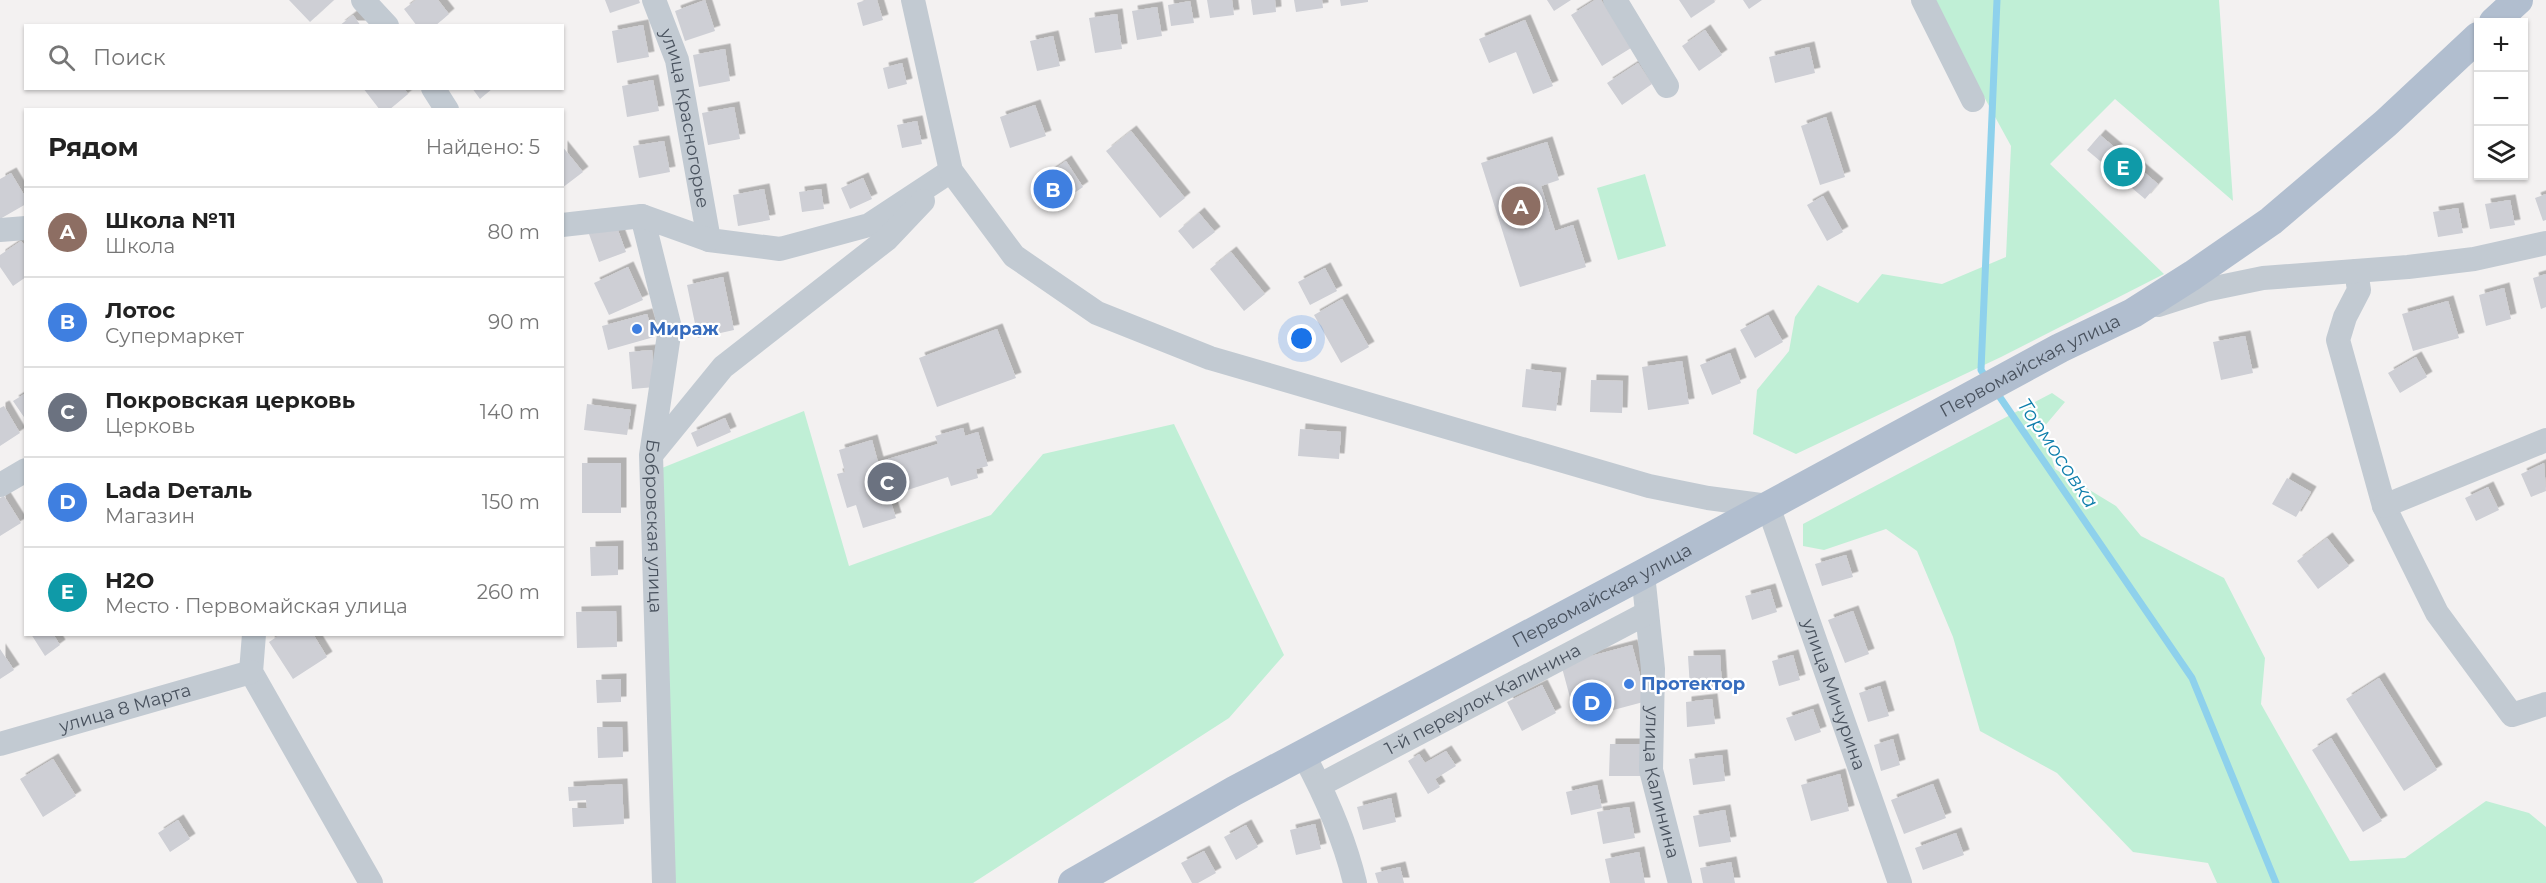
<!DOCTYPE html>
<html lang="ru">
<meta charset="utf-8">
<style>
:root{--surface:#fff;--page:#f2f2f2;--text:#222;--muted:#767676;--line:#e0e0e0;--accent:#db2777}
body{margin:0;font-family:Montserrat,sans-serif;background:var(--page);color:var(--text)}
.controls{position:absolute;right:18px;top:18px;display:grid;overflow:hidden;border-radius:0px;box-shadow:0 2px 4px #0004}
.controls button{width:54px;height:54px;display:grid;place-items:center;padding:0;border:0;border-bottom:2px solid var(--line);background:var(--surface);color:var(--text);font:30px sans-serif}
.you{position:absolute;left:1302px;top:339px;width:21px;height:21px;margin:-15px;border:4px solid #fff;border-radius:50%;background:#1a73e8;box-shadow:0 0 0 9px #1a73e833}
.badge{display:grid;place-items:center;width:39px;height:39px;border-radius:50%;background:var(--accent);color:#fff;font-size:20px;font-weight:700}
.pin{position:absolute;translate:-50% -50%;border:3px solid #fff;box-shadow:0 2px 6px #0006}
.list{margin:0;padding:0;list-style:none}
h2{display:flex;justify-content:space-between;align-items:center;height:78px;margin:0;padding:0 24px;font-size:26px}
h2 small{font-size:20px;font-weight:400;color:var(--muted)}
.list li{display:grid;grid-template-columns:39px 1fr auto;gap:18px;align-items:center;box-sizing:border-box;height:90px;padding:0 24px;border-top:2px solid var(--line)}
.list b{display:block;font-size:22px;white-space:nowrap}
.list p{margin:0;font-size:20px;white-space:nowrap;color:var(--muted)}
.list em{font-size:20px;font-style:normal;color:var(--muted)}
.icon{flex:none;width:33px;height:33px;fill:none;stroke:currentColor;stroke-width:2;stroke-linecap:round;stroke-linejoin:round}
.map{position:relative;flex:none;width:2546px;height:883px;overflow:hidden}
.search{position:absolute;background:var(--surface);box-shadow:0 2px 4px #0004;left:24px;top:24px;width:540px;height:66px;display:flex;align-items:center;gap:15px;box-sizing:border-box;padding:0 21px;border-radius:0px;color:var(--muted);font-size:22px}
.panel{position:absolute;background:var(--surface);box-shadow:0 2px 4px #0004;left:24px;top:108px;width:540px;height:528px;border-radius:0px}
.map>svg:first-child{display:block}
.green{fill:#c0efd6}
.lines{fill:none;stroke-linecap:round;stroke-linejoin:round}
.stream{stroke:#8ed1ec;stroke-width:7}
.building{fill:#cecfd5;filter:url(#shadow)}
.minor{stroke:#c2cad2;stroke-width:24}
.major{stroke:#b1becf;stroke-width:30}
.shop-dot{fill:#3f7fe0;stroke:#fff;stroke-width:2}
.labels{text-anchor:middle;stroke-width:4.5;stroke-linejoin:round;paint-order:stroke}
.street-label{font-size:18px;fill:#49525e;stroke:#fff}
.shop-label{font-size:18px;font-weight:bold;fill:#366cbe;stroke:#fff;text-anchor:start}
.water-label{font-size:20px;font-style:italic;fill:#0e7eac;stroke:#fff}
</style>
<div class="map">
<svg width="2546" height="883" viewBox="0 0 2546 883">
<defs>
<filter id="shadow"><feDropShadow dx="5.5" dy="-5.5" stdDeviation="0" flood-color="#0004"/></filter>
</defs>
<rect width="100%" height="100%" fill="#f3f1f1"/>
<path class="green" d="M1931 0H2219L2233 201 2115 99 2050 164 2164 274 2001 357 1796 454 1753 434 1757 390 1789 351 1795 317 1818 285 1858 303 1882 274 1942 284 2006 257 2011 146Z
M1645 174 1666 246 1618 260 1597 188Z
M2052 393 2065 402 2043 428 2055 469 2116 506 2141 536 2224 578 2265 658 2261 704 2350 861 2405 858 2486 801 2529 813 2546 827V883H2217L2208 863 2133 852 2057 773 1980 731 1953 637 1917 551 1886 529 1824 550 1803 546V524Z
M804 411 849 566 991 515 1043 454 1174 424 1284 655 1229 718 973 883H673L657 470Z"/>
<g class="lines">
<path class="stream" d="M1987 379 1981 370 1997 0
M1995 390 2192 678 2276 883"/>
</g>
<path class="building" d="M289 0H334L310 22Z
M416 0H438L449 14 435 26H417L404 9Z
M605 0H639L640 3 610 13Z
M705 0 715 31 685 41 675 11Z
M866 0H877L883 20 863 26 857 3Z
M1207 0H1232L1234 15 1210 18Z
M1251 0H1275L1276 12 1253 15Z
M1294 0H1322L1323 8 1296 12Z
M1340 0H1368V2L1341 6Z
M1547 0H1571L1554 11Z
M1595 0H1601L1631 48 1602 66 1571 15Z
M1679 0H1714L1715 2 1691 18Z
M1743 0H1762L1749 9Z
M1190 1 1194 23 1171 26 1168 5Z
M1157 7 1162 36 1137 40 1132 11Z
M1117 14 1122 49 1095 53 1089 18Z
M353 15 361 26H339Z
M1525 20 1553 86 1533 94 1516 52 1489 63 1479 39Z
M643 25 649 57 617 63 612 31Z
M1705 30 1722 55 1699 71 1682 46Z
M1053 36 1060 66 1037 71 1030 41Z
M1809 47 1815 73 1775 83 1769 57Z
M725 49 730 81 699 87 693 55Z
M902 63 907 84 888 89 883 68Z
M1638 63 1652 84 1622 105 1607 83Z
M653 80 659 111 627 117 622 86Z
M363 88H404L408 94 389 110H380Z
M472 88H493L480 99Z
M1035 105 1046 136 1010 148 1000 117Z
M734 107 740 139 708 145 702 113Z
M1826 117 1845 177 1820 185 1801 126Z
M917 121 922 144 902 148 897 125Z
M1131 131 1185 198 1160 218 1106 151Z
M2100 135 2158 184 2145 199 2087 150Z
M664 141 670 172 639 178 633 146Z
M1547 142 1559 180 1541 186 1555 231 1573 225 1586 267 1520 287 1481 163Z
M562 146 583 172 562 188Z
M1066 161 1083 187 1051 209 1033 184Z
M11 173 26 198V204L0 219V179Z
M863 178 872 199 850 209 841 188Z
M764 189 770 220 738 226 733 195Z
M821 189 824 209 802 212 799 192Z
M2546 194V220L2543 221 2535 198Z
M1823 196 1843 232 1827 241 1807 205Z
M2510 200 2515 225 2490 229 2485 204Z
M2458 208 2463 233 2438 237 2433 212Z
M1199 213 1215 232 1193 249 1178 231Z
M616 225 626 252 599 262 589 234Z
M21 241 26 247V277L13 286 0 267V255Z
M1231 252 1265 294 1244 311 1210 269Z
M628 267 643 300 609 315 594 283Z
M1325 268 1337 291 1310 305 1298 282Z
M2546 274V307L2541 309 2533 278Z
M723 277 734 330 698 338 687 285Z
M2504 288 2511 319 2486 326 2479 295Z
M1342 299 1369 347 1341 363 1314 315Z
M2448 301 2459 338 2413 351 2402 314Z
M647 314 654 337 608 350 602 326Z
M1768 315 1783 342 1755 358 1740 330Z
M997 329 1016 378 937 407 919 358Z
M2245 336 2253 373 2221 380 2213 342Z
M652 350 655 387 632 389 629 352Z
M1730 353 1741 383 1712 395 1700 365Z
M2416 357 2427 377 2400 393 2388 373Z
M1682 361 1689 404 1648 410 1642 367Z
M1526 369 1561 373 1556 411 1522 407Z
M1591 380 1623 381 1622 413 1590 412Z
M26 393V420L13 401Z
M587 404 631 410 627 435 584 430Z
M4 406 20 433 0 446V408Z
M725 418 731 432 697 447 691 433Z
M963 428 965 436 978 432 988 466 976 469 978 478 951 486 948 477 889 496 896 518 863 528 856 505 847 508 837 474 845 472 839 450 872 440 878 462 938 444 935 436Z
M1300 429 1341 432 1339 459 1298 456Z
M582 463H621V513H582Z
M2544 463 2546 491 2531 497 2521 474Z
M2287 478 2311 492 2296 517 2272 504Z
M2488 487 2499 510 2476 521 2465 498Z
M4 496 21 523 0 536V498Z
M2327 538 2349 566 2318 589 2297 561Z
M618 546V575L591 576 590 547Z
M1846 555 1853 577 1822 586 1815 564Z
M1770 589 1777 612 1752 620 1745 596Z
M616 611 617 647 577 648 576 612Z
M1853 611 1869 654 1845 663 1828 620Z
M31 634H53L60 645 45 656Z
M281 634H313L327 657 293 679 269 642Z
M1632 645 1647 701 1576 720 1561 664Z
M0 649 14 670 0 679Z
M1720 655 1722 687 1690 688 1688 656Z
M1793 655 1800 680 1779 686 1772 661Z
M2379 678 2437 770 2404 791 2346 699Z
M621 679V702L597 703 596 680Z
M1542 685 1556 713 1522 731 1507 702Z
M1880 686 1889 716 1868 722 1859 693Z
M1712 699 1715 724 1687 727 1686 702Z
M1813 709 1821 732 1795 741 1786 718Z
M597 727H622L623 757 598 758Z
M2331 738 2382 821 2363 832 2312 750Z
M1893 739 1900 765 1881 771 1874 745Z
M1610 744H1642L1641 776H1609Z
M1446 751 1456 766 1435 779 1440 787 1428 794 1408 761 1419 754 1425 763Z
M1722 755 1725 781 1693 785 1689 759Z
M53 759 76 796 43 817 20 779Z
M1840 774 1849 811 1811 821 1801 785Z
M622 784 624 824 573 827 572 808H587L586 800 569 801 568 787Z
M1933 784 1946 818 1904 834 1891 800Z
M1597 785 1602 808 1571 815 1566 792Z
M1391 798 1396 822 1363 830 1357 807Z
M1629 807 1635 838 1603 844 1597 812Z
M1725 810 1731 842 1699 847 1693 816Z
M178 820 190 839 170 852 158 833Z
M1315 824 1321 849 1296 855 1290 830Z
M1246 825 1258 847 1236 860 1224 837Z
M1956 833 1964 855 1923 870 1915 848Z
M1204 851 1216 873 1198 883H1192L1181 863Z
M1639 852 1645 883H1610L1605 859Z
M1731 862 1735 883H1703L1700 868Z
M1400 867 1404 883H1378L1375 873Z"/>
<g class="lines">
<g class="minor">
<path d="M363 0 387 26"/>
<path id="s1" d="M654 0 677 60 709 240 780 249 869 225 951 171"/>
<path id="s2" d="M913 0 951 171 1014 256 1097 313 1210 358 1649 486 1708 498 1768 506 1900 883"/>
<path d="M1615 0 1667 86"/>
<path d="M1923 0 1973 100"/>
<path d="M433 88 447 110"/>
<path id="s3" d="M642 216 670 328 651 455 664 883"/>
<path d="M562 225 642 216 709 240"/>
<path d="M0 230 26 228"/>
<path d="M2356 271 2359 290 2345 317 2338 340 2384 506 2437 613 2512 715 2546 704"/>
<path d="M2158 305 2205 290 2263 278 2408 267 2474 259 2546 243"/>
<path d="M652 454 723 367 887 239 923 201"/>
<path d="M0 485 26 470"/>
<path d="M2384 506 2546 440"/>
<path id="s4" d="M1643 574 1653 669 1651 770 1680 883"/>
<path d="M254 634 251 672 371 883"/>
<path id="s5" d="M0 744 251 672"/>
<path d="M1303 754C1326 796 1344 837 1355 883"/>
<path id="s6" d="M1320 785 1647 613"/>
</g>
<g class="major">
<path d="M2494 22 2518 0"/>
<path id="s7" d="M1073 883 1234 791 1643 574 2060 348 2133 313 2193 275 2271 221 2386 123 2478 37"/>
</g>
</g>
<g class="shop-dot">
<circle cx="637" cy="329" r="6"/>
<circle cx="1629" cy="684" r="6"/>
</g>
<g class="labels">
<g class="street-label">
<text dy="6" stroke="none"><textPath href="#s1" startOffset="123">улица Красногорье</textPath></text>
<text dy="6" stroke="none"><textPath href="#s7" startOffset="1088">Первомайская улица</textPath></text>
<text dy="6" stroke="none"><textPath href="#s3" startOffset="315">Бобровская улица</textPath></text>
<text dy="6" stroke="none"><textPath href="#s7" startOffset="602">Первомайская улица</textPath></text>
<text dy="6" stroke="none"><textPath href="#s2" startOffset="1281">улица Мичурина</textPath></text>
<text dy="6" stroke="none"><textPath href="#s6" startOffset="184">1-й переулок Калинина</textPath></text>
<text dy="6" stroke="none"><textPath href="#s5" startOffset="130">улица 8 Марта</textPath></text>
<text dy="6" stroke="none"><textPath href="#s4" startOffset="210">улица Калинина</textPath></text>
</g>
<g class="shop-label">
<text x="649" y="335">Мираж</text>
<text x="1641" y="690">Протектор</text>
</g>
<g class="water-label">
<text transform="translate(2058 453) rotate(56)" y="7">Тормосовка</text>
</g>
</g>
</svg>
<div class="controls">
<button>+</button>
<button>−</button>
<button><svg class="icon" aria-label="layers" viewBox="0 0 24 24"><path d="M12 4l9 5-9 5-9-5zM3 14l9 5 9-5"/></svg></button>
</div>
<div class="you"></div>
<div class="pin badge" style="left:1521px;top:206px;background:#8d6e63">A</div>
<div class="pin badge" style="left:1053px;top:189px;background:#3f7fe0">B</div>
<div class="pin badge" style="left:887px;top:482px;background:#6b7280">C</div>
<div class="pin badge" style="left:1592px;top:702px;background:#3f7fe0">D</div>
<div class="pin badge" style="left:2123px;top:167px;background:#0f9aa8">E</div>
<div class="search"><svg class="icon" aria-label="search" viewBox="0 0 24 24"><circle cx="10" cy="10" r="6"/><path d="M15 15l6 6"/></svg>Поиск</div>
<section class="panel">
<h2>Рядом<small>Найдено: 5</small></h2>
<ul class="list">
<li><span class="badge" style="background:#8d6e63">A</span><div><b>Школа №11</b><p>Школа</p></div><em>80 m</em></li>
<li><span class="badge" style="background:#3f7fe0">B</span><div><b>Лотос</b><p>Супермаркет</p></div><em>90 m</em></li>
<li><span class="badge" style="background:#6b7280">C</span><div><b>Покровская церковь</b><p>Церковь</p></div><em>140 m</em></li>
<li><span class="badge" style="background:#3f7fe0">D</span><div><b>Lada Dеталь</b><p>Магазин</p></div><em>150 m</em></li>
<li><span class="badge" style="background:#0f9aa8">E</span><div><b>H2O</b><p>Место · Первомайская улица</p></div><em>260 m</em></li>
</ul>
</section>
</div>
